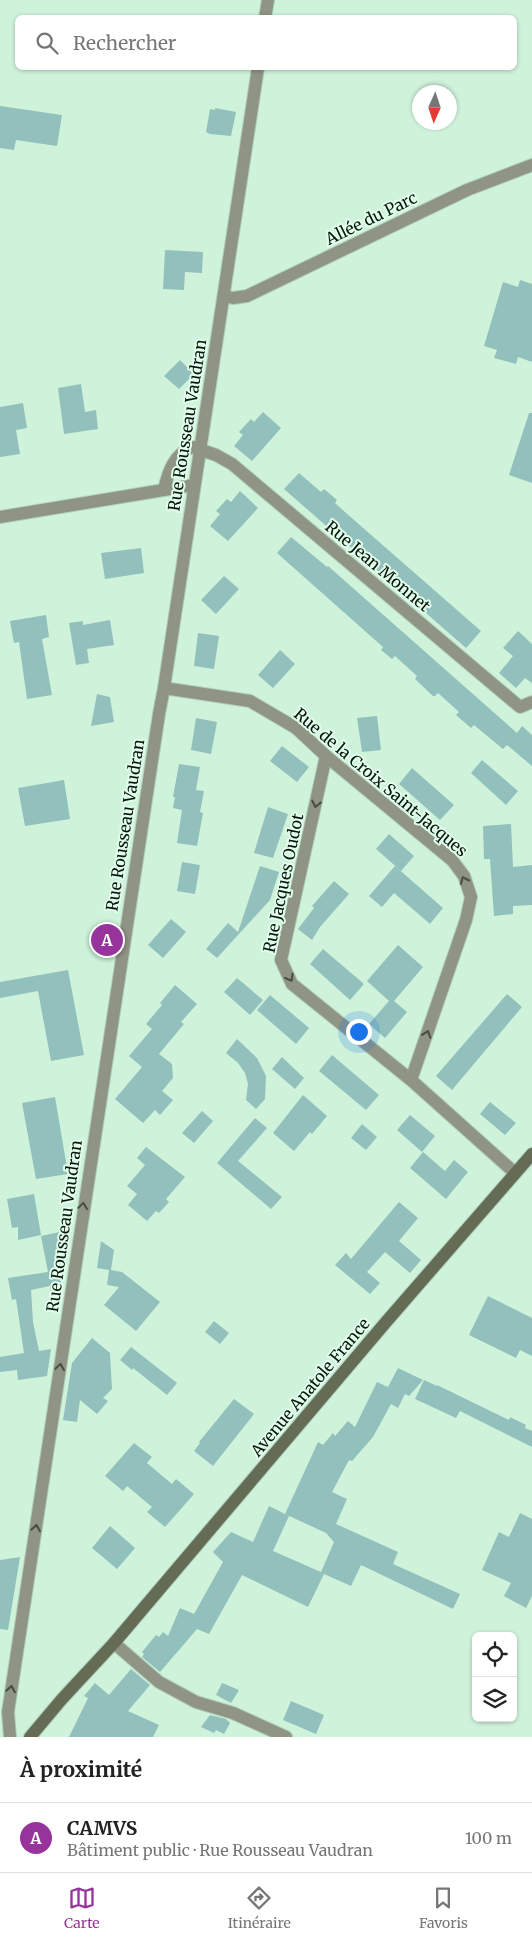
<!DOCTYPE html>
<html lang="fr">
<meta charset="utf-8">
<style>
:root{--surface:#fff;--page:#f6f6f6;--text:#222;--muted:#767676;--line:#e0e0e0;--accent:#96349b}
body{margin:0;font-family:Merriweather,serif;background:var(--page);color:var(--text)}
.controls{position:absolute;right:15px;bottom:15px;display:grid;overflow:hidden;border-radius:8px;box-shadow:0 1px 4px #0004}
.controls button{width:45px;height:45px;display:grid;place-items:center;padding:0;border:0;border-bottom:1px solid var(--line);background:var(--surface);color:var(--text);font:25px sans-serif}
.compass{position:absolute;left:412px;top:85px;width:45px;height:45px;border-radius:50%;background:var(--surface);box-shadow:0 1px 4px #0004;rotate:183deg}
.you{position:absolute;left:358px;top:1031px;width:18px;height:18px;margin:-12px;border:4px solid #fff;border-radius:50%;background:#1a73e8;box-shadow:0 0 0 8px #1a73e833}
.badge{display:grid;place-items:center;width:32px;height:32px;border-radius:50%;background:var(--accent);color:#fff;font-size:16px;font-weight:700}
.pin{position:absolute;translate:-50% -50%;border:2px solid #fff;box-shadow:0 1px 5px #0006}
.list{margin:0;padding:0;list-style:none}
h2{display:flex;justify-content:space-between;align-items:center;height:65px;margin:0;padding:0 20px;font-size:21px}
h2 small{font-size:16px;font-weight:400;color:var(--muted)}
.list li{display:grid;grid-template-columns:32px 1fr auto;gap:15px;align-items:center;box-sizing:border-box;height:70px;padding:0 20px;border-top:1px solid var(--line)}
.list b{display:block;font-size:19px;white-space:nowrap}
.list p{margin:0;font-size:16px;white-space:nowrap;color:var(--muted)}
.list em{font-size:16px;font-style:normal;color:var(--muted)}
.icon{flex:none;width:28px;height:28px;fill:none;stroke:currentColor;stroke-width:2;stroke-linecap:round;stroke-linejoin:round}
.map{position:relative;flex:none;width:532px;height:1737px;overflow:hidden}
.search{position:absolute;background:var(--surface);box-shadow:0 1px 4px #0004;left:15px;right:15px;top:15px;height:55px;display:flex;align-items:center;gap:12px;box-sizing:border-box;padding:0 18px;border-radius:8px;color:var(--muted);font-size:19px}
.sheet{height:135px;background:var(--surface)}
nav{display:flex;justify-content:space-around;align-items:center;box-sizing:border-box;height:70px;border-top:1px solid var(--line);background:var(--surface);font-size:14px;color:var(--muted)}
nav a{display:grid;justify-items:center;gap:2px}
nav .on{color:var(--accent)}
.map>svg:first-child{display:block}
.building{fill:#92c0bc}
.lines{fill:none;stroke-linecap:round;stroke-linejoin:round}
.minor-casing{stroke:#afceba;stroke-width:14}
.secondary-casing{stroke:#afceba;stroke-width:14}
.minor{stroke:#8f9485;stroke-width:12}
.secondary{stroke:#656c56;stroke-width:12}
.oneway{stroke:#444e42}
.labels{text-anchor:middle;stroke-width:4;stroke-linejoin:round;paint-order:stroke}
.street-label{font-size:16px;fill:#07140c;stroke:#e1feeb}
</style>
<div class="map">
<svg width="532" height="1737" viewBox="0 0 532 1737">
<rect width="100%" height="100%" fill="#cff2db"/>
<path class="building" d="M0 106 62 115 57 146 16 140 14 150 0 148Z
M215 108 236 112 231 136 210 134 206 132 210 109 215 110Z
M165 250 203 252 202 273 185 272 184 290 163 289Z
M520 280 532 284V362L518 357 516 364 494 358 497 350 484 346 503 282 518 287Z
M180 360 194 374 179 389 164 376Z
M81 384 85 412 96 410 98 429 64 434 58 388Z
M23 403 27 428 16 430 20 454 0 457V407Z
M263 412 281 428 252 461 234 446 243 435 239 432 251 419 254 422Z
M529 413H532V483L509 475Z
M299 473 321 492 324 489 337 500 335 503 346 513 481 631 466 648 284 489Z
M240 491 258 508 228 541 210 526 220 514 216 511 227 499 231 502Z
M291 537 327 567 328 566 517 733 522 726 532 735V766L507 745 503 749 474 725 471 728 456 715 459 712 448 702 438 693 435 696H433L415 679 417 676 395 656 392 659 381 650 383 647 277 553Z
M141 548 144 573 105 579 101 553Z
M224 576 239 589 216 614 201 600Z
M46 615 49 637 42 639 52 695 27 699 19 642 14 643 10 621Z
M110 620 114 645 87 649 89 663 76 665 69 623 83 621V625Z
M518 631 532 644V683L525 678 516 688 499 673 513 656 503 648Z
M198 633 219 636 214 669 194 666Z
M280 650 295 664 273 688 258 675Z
M97 694 110 697 114 722 91 726Z
M377 716 381 750 362 752 357 718Z
M196 718 217 722 211 754 191 750Z
M282 746 309 767 297 782 270 761Z
M482 760 518 791 506 805 471 773Z
M179 764 200 767 196 790 204 791 200 812 203 813 197 846 177 843 182 810 173 808 175 797H173Z
M412 768 454 805 440 820 399 784Z
M64 780 70 819 25 826 18 788Z
M268 807 288 814 273 858 254 853Z
M511 824 513 867 532 865V905L513 906V914L494 916 490 859H484L483 826Z
M389 834 414 856 401 871 376 849Z
M182 862 200 865 195 894 177 891Z
M260 866 279 872 270 900 217 958 206 949 228 923 238 932Z
M395 866 443 908 430 924 394 893 382 907 369 896Z
M334 881 349 894 320 927 312 940 298 929 314 908 312 906Z
M171 919 186 932 163 958 148 945Z
M398 945 423 967 394 1001 407 1012 385 1038 369 1024 389 1001 367 981Z
M323 949 364 984 350 1000 310 964Z
M68 970 84 1055 51 1061 38 991 0 998V982Z
M237 978 263 1000 250 1015 224 992Z
M175 985 197 1004 181 1022 184 1024 159 1054 172 1064 173 1078 162 1091 173 1100 160 1115 155 1110 143 1123 115 1099 142 1067 129 1056 152 1029 146 1024 162 1005 160 1003Z
M507 994 522 1007 452 1090 436 1076Z
M270 995 309 1028 296 1044 257 1010Z
M237 1039 257 1058 266 1076 265 1099 256 1109 246 1100 248 1084 245 1073 238 1063 226 1053Z
M332 1055 379 1095 366 1110 319 1071Z
M282 1057 304 1078 295 1089 272 1069Z
M303 1095 327 1116 312 1134 310 1132 294 1151 273 1133Z
M55 1097 68 1174 36 1179 22 1103Z
M490 1102 516 1123 505 1135 480 1114Z
M202 1111 213 1121 194 1143 182 1133Z
M410 1115 435 1136 422 1152 397 1130Z
M255 1118 267 1128 238 1161 282 1197 271 1209 217 1163Z
M362 1124 377 1137 366 1150 351 1138Z
M146 1147 185 1177 166 1199 169 1202 159 1213 156 1211 147 1221 128 1205 137 1194 127 1186 145 1165 137 1158Z
M423 1152 445 1171 454 1160 468 1172 446 1199 410 1168Z
M34 1194 41 1235 18 1240V1227L12 1228 7 1199Z
M399 1202 418 1218 399 1241 421 1260 410 1273 385 1252 367 1272 380 1283 370 1294 335 1265 346 1253 351 1259Z
M69 1230 57 1311H54L50 1286 31 1290 33 1322 39 1351 51 1349 47 1376 18 1380 17 1370 0 1372V1357L24 1353 16 1299 12 1300 8 1278 48 1272 41 1236Z
M101 1241 114 1250 111 1270 122 1272 160 1302 136 1331 104 1305 119 1287 107 1285 109 1270 97 1268Z
M488 1296 532 1318V1356L520 1350 516 1358 469 1335Z
M214 1321 229 1333 220 1344 205 1332Z
M92 1338 110 1353 112 1389 103 1398 108 1401 97 1414 80 1400 77 1422 63 1420 72 1363Z
M131 1347 177 1383 167 1395 133 1368 132 1370 120 1360Z
M398 1368 423 1380 409 1396 405 1394 398 1408 391 1404 373 1437 352 1461 349 1460 332 1492 347 1499 336 1524 398 1552 393 1564 460 1594 453 1609 361 1565 351 1586 324 1574 308 1607 242 1575 209 1634 197 1629 160 1672 142 1657 144 1654 142 1652 156 1635 159 1637 163 1632 168 1636 180 1608 194 1614 223 1562 213 1552 231 1532 253 1542 269 1506 289 1516 273 1551 321 1572 334 1542 326 1533 285 1514 318 1442 323 1445 333 1433 335 1436 348 1421 355 1427 377 1382 388 1387Z
M424 1380 437 1386V1385L509 1420 510 1417 526 1425 525 1428 532 1431V1447L460 1411 456 1418 415 1399Z
M234 1399 254 1414 213 1466 194 1451 200 1443 199 1442Z
M134 1443 152 1457 147 1463 172 1484 176 1479 194 1494 165 1527 147 1512 152 1507 127 1486 123 1491 105 1476Z
M520 1513 532 1519V1596L526 1608 504 1596 511 1583 482 1570 499 1532 509 1537Z
M110 1526 135 1548 117 1569 92 1548Z
M20 1557 8 1630 0 1629V1560Z
M131 1669 150 1685 128 1711 159 1725 153 1737H69L88 1698 84 1696 95 1683 109 1695Z
M222 1683 239 1690 231 1703 216 1695Z
M291 1701 324 1715 316 1734 283 1720Z
M210 1715 226 1719 230 1723 224 1734 216 1730 214 1733 201 1727Z"/>
<g class="lines">
<defs>
<path id="minor" d="M265 18 268 0
M224 296 233 298 247 296 467 190 532 165
M164 490C168 472 174 454 192 447L216 455 232 464 520 707 532 702
M0 517 194 485
M164 688 250 701 296 728 326 756 452 860 464 876 471 897 466 920 411 1080
M326 756 281 960 292 984 411 1080 515 1173
M114 1643 159 1682 196 1702 233 1713 286 1737
M10 1737 8 1712 159 714 164 688 258 68"/>
<path id="secondary" d="M30 1737 62 1699 114 1643 386 1322 532 1154"/>
</defs>
<use href="#minor" class="minor-casing"/>
<use href="#secondary" class="secondary-casing"/>
<use href="#minor" class="minor"/>
<use href="#secondary" class="secondary"/>
</g>
<defs><path id="oneway-chevron" d="M-2-3.5L2.5 0L-2 3.5" fill="none" stroke-width="1.6" stroke-linecap="round" stroke-linejoin="round" transform="scale(1.25)"/></defs>
<g class="oneway">
<use href="#oneway-chevron" transform="translate(316 804) rotate(102)"/>
<use href="#oneway-chevron" transform="translate(464 880) rotate(-114)"/>
<use href="#oneway-chevron" transform="translate(290 978) rotate(61)"/>
<use href="#oneway-chevron" transform="translate(427 1034) rotate(-71)"/>
<use href="#oneway-chevron" transform="translate(83 1206) rotate(-82)"/>
<use href="#oneway-chevron" transform="translate(60 1367) rotate(-82)"/>
<use href="#oneway-chevron" transform="translate(36 1528) rotate(-81)"/>
<use href="#oneway-chevron" transform="translate(11 1689) rotate(-81)"/>
</g>
<g class="labels">
<g class="street-label">
<text transform="translate(371 218) rotate(-26)" y="6">Allée du Parc</text>
<text transform="translate(187 425) rotate(-81)" y="6">Rue Rousseau Vaudran</text>
<text transform="translate(378 566) rotate(40)" y="6">Rue Jean Monnet</text>
<text transform="translate(381 782) rotate(40)" y="6">Rue de la Croix Saint-Jacques</text>
<text transform="translate(125 825) rotate(-81)" y="6">Rue Rousseau Vaudran</text>
<text transform="translate(283 883) rotate(-78)" y="6">Rue Jacques Oudot</text>
<text transform="translate(64 1226) rotate(-82)" y="6">Rue Rousseau Vaudran</text>
<text transform="translate(310 1387) rotate(-50)" y="6">Avenue Anatole France</text>
</g>
</g>
</svg>
<div class="controls">
<button><svg class="icon" aria-label="locate" viewBox="0 0 24 24"><circle cx="12" cy="12" r="6"/><path d="M12 2v4M12 18v4M2 12h4M18 12h4"/></svg></button>
<button><svg class="icon" aria-label="layers" viewBox="0 0 24 24"><path d="M12 4l9 5-9 5-9-5zM3 14l9 5 9-5"/></svg></button>
</div>
<svg class="compass" viewBox="-18 -18 36 36"><path d="M0-13l5 13h-10z" fill="#e53935"/><path d="M0 13l5-13h-10z" fill="#767676"/></svg>
<div class="you"></div>
<div class="pin badge" style="left:107px;top:940px">A</div>
<div class="search"><svg class="icon" aria-label="search" viewBox="0 0 24 24"><circle cx="10" cy="10" r="6"/><path d="M15 15l6 6"/></svg>Rechercher</div>
</div>
<section class="sheet">
<h2>À proximité<small></small></h2>
<ul class="list">
<li><span class="badge">A</span><div><b>CAMVS</b><p>Bâtiment public · Rue Rousseau Vaudran</p></div><em>100 m</em></li>
</ul>
</section>
<nav>
<a class="on"><svg class="icon" aria-label="map" viewBox="0 0 24 24"><path d="M3 6l6-2 6 2 6-2v14l-6 2-6-2-6 2zM9 4v14M15 6v14"/></svg>Carte</a>
<a><svg class="icon" aria-label="directions" viewBox="0 0 24 24"><path d="M12 3l9 9-9 9-9-9zM9 14v-3h6M13 9l2 2-2 2"/></svg>Itinéraire</a>
<a><svg class="icon" aria-label="saved" viewBox="0 0 24 24"><path d="M7 4h10v16l-5-4-5 4z"/></svg>Favoris</a>
</nav>
